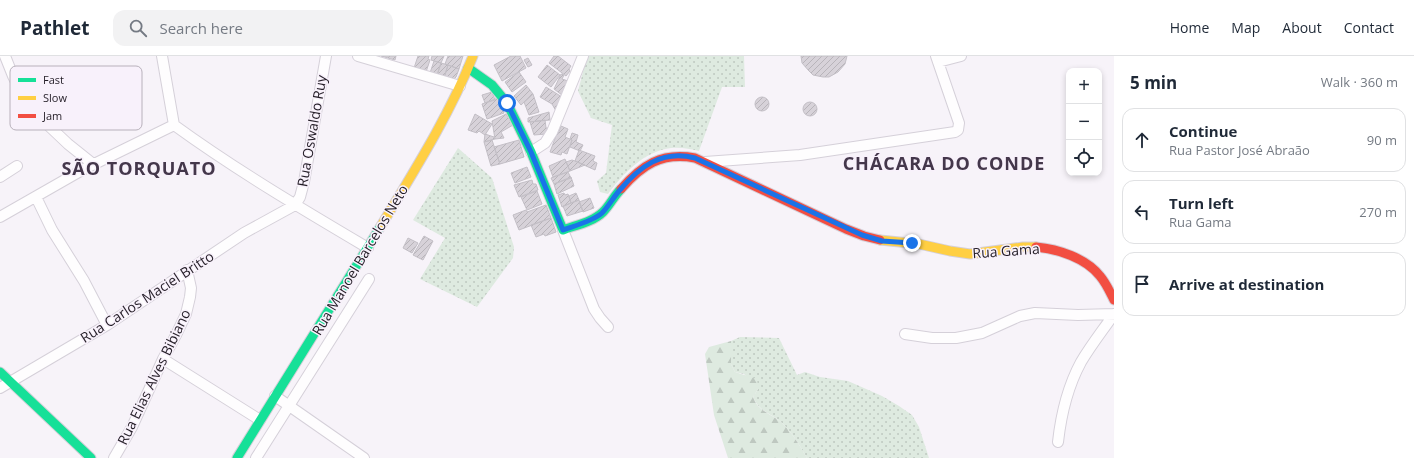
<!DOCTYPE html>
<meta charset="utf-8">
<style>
:root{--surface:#fff;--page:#f2f2f3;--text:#1f2937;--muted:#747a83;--line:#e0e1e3}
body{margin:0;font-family:"Open Sans",sans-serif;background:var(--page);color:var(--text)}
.controls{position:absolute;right:12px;top:12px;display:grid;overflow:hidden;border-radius:8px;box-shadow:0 2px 6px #0003}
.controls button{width:36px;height:36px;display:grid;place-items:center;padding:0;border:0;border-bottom:1px solid var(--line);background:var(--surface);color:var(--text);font:20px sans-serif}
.stop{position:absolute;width:12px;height:12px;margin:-9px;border:3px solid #1a73e8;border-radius:50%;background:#fff}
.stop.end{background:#1a73e8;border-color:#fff;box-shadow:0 1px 4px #0008}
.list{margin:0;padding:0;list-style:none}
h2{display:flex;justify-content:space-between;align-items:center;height:52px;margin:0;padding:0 16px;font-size:17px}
h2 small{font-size:13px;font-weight:400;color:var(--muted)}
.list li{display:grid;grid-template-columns:26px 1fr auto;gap:12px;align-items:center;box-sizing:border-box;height:64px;margin:0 8px 8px;padding:0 8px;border:1px solid var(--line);border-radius:12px}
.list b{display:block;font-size:15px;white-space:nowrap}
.list p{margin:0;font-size:13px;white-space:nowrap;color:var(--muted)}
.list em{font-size:13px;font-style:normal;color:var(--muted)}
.icon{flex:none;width:22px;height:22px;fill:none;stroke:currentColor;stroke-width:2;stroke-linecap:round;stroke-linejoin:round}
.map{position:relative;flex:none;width:1114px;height:402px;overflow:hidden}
header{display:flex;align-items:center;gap:24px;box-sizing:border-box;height:56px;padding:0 20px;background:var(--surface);border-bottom:1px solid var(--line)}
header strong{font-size:19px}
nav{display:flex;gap:22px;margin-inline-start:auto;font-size:14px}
.search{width:280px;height:36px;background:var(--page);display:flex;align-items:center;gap:10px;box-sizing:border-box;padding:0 14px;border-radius:12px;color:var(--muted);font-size:15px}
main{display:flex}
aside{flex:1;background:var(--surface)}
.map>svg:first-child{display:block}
.grass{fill:url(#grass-dots)}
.forest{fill:url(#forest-firs)}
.building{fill:url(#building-hatch);stroke:#c3bfc6}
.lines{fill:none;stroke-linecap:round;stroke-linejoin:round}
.street-casing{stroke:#d5d0d9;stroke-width:12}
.fast-casing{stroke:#d5d0d9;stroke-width:11}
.slow-casing{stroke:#d5d0d9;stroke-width:11}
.jam-casing{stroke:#d5d0d9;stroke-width:11}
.street{stroke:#fefdfe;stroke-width:10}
.fast{stroke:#16e098;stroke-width:9}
.slow{stroke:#ffcf43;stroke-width:9}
.jam{stroke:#f24e42;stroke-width:9}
.route{stroke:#1a73e8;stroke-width:5}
.labels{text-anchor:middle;stroke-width:3;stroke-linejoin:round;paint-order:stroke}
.street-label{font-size:14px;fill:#231d26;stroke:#f8f1fb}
.district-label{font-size:18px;font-weight:bold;letter-spacing:1px;fill:#44374b;stroke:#f8f1fb}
.key{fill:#f8f1fb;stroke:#b8b1bb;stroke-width:1}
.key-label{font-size:11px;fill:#231d26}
</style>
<header>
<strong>Pathlet</strong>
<div class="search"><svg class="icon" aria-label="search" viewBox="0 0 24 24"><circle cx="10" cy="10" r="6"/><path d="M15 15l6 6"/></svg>Search here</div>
<nav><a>Home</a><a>Map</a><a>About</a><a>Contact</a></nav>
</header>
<main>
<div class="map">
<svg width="1114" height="402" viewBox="0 0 1114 402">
<defs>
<pattern id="grass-dots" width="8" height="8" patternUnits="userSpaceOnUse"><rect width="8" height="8" fill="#deeae0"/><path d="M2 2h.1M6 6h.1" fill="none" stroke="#bec8c0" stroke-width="1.8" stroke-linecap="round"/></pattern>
<pattern id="forest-firs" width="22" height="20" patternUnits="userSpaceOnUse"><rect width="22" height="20" fill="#deeae0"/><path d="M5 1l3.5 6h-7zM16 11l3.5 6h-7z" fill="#bec8c0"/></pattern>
<pattern id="building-hatch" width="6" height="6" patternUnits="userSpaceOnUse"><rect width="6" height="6" fill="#d7d2d9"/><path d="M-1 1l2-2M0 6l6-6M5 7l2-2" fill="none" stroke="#b8b4ba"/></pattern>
</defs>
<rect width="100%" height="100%" fill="#f7f3f9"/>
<path class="grass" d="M587 0H744L745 31H722L699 95C690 93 681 91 671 92 644 95 623 118 608 138L600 136 597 125 606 117 612 69 591 62 578 35Z
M458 92 492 122 514 191 513 202 477 251 420 223 445 182 413 164Z
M740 281 779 282 797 319 805 316 820 321 848 325 882 340 899 350 912 359 919 371 929 402H807C800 390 793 378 783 368 773 358 759 356 753 341L758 333 744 318 735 316 731 308V285Z"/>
<path class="forest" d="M731 285V308L735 316 757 323 758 333 753 341C758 356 773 358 783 368 793 378 800 390 807 402H728L714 359 705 298 709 291Z"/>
<path class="building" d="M381 0H396L395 4Z
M418 0H429L428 3 430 4 426 16 414 12Z
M432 0H444L441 7 431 4Z
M448 0H463L459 13 445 8Z
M511 0H520L526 12 502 25 494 9Z
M554 0H558L571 10 569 13 570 15 566 20 549 7Z
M801 0H847L845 8 838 16 829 21H823L813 19 809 15 802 7Z
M528 2 532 9 528 11 524 4Z
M434 5 441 7 437 19 430 17Z
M441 7 448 9 444 22 437 20Z
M448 9 459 13 456 21 453 24 444 22Z
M547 9 560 19 551 31 538 21Z
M519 16 526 26 512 36 505 26Z
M561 18 564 19 562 23 568 25 562 39 554 33Z
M526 29 533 38 521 49 514 40Z
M546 31 562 41 556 55 552 48 540 41Z
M492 36 495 44 485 47 482 39Z
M533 38 539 56 529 59 524 46Z
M755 48a7 7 0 1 1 14 0a7 7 0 1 1-14 0Z
M498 42 504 57 487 63 482 48Z
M803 53a7 7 0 1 1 14 0a7 7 0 1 1-14 0Z
M549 56 550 64 528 66V62Z
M475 58 492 68 485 79 479 75 477 77 468 74Z
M506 58 513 69 501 76 504 82 495 83 492 65Z
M545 64 546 72H549L546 78 534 79 530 66Z
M561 70 568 73 565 81 572 84 567 98 562 96 561 99 550 96 557 77 558 78Z
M572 77 578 79 576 86 583 89 580 95 570 91 572 84 570 83Z
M485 78 494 81 495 83 484 86Z
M492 84 500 108 491 110 484 86Z
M519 84 524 101 500 108 494 91Z
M579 94 595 100 593 105 597 107 595 114 575 105Z
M565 103 570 115 553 121 549 110Z
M572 104 575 105 585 109 570 115 566 106Z
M527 111 531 121 515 127 511 117Z
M568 116 571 122 554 128 551 122Z
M571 121 574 130 557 138 554 128Z
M532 124 533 128H536L538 134 519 141 514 129Z
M537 135 542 148 527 154 521 141Z
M564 137 565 139 568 138 571 147 562 151 558 139Z
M576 137 579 144 571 147 569 140Z
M590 142 594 152 583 156 579 146Z
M579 144 583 155 567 160 563 150Z
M546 149 551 162 519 174 513 159 526 154 527 156Z
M551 162 556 176 545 180 544 178 536 181 531 169Z
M424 180 433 185 423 204 413 199Z
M408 182 418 187 412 197 403 192Z"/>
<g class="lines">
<defs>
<path id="street" d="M5 0 13 20 29 51 68 88 93 108
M162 0 174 69
M358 0 460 30
M938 6 961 0
M174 69C236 114 302 153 368 192
M531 96 545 87 552 76 583 0
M705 106 800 99 955 76 958 74 959 67 936 0
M0 121 17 110
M36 141 52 174 84 225 107 269
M0 161 84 113 174 69
M563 174 594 253 600 262 608 271
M905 278 932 282H956L982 277 1020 260 1035 257 1078 259 1114 258
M163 303 260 364
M0 332 107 269 244 177 295 149 300 141 304 126 326 0
M275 340 364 402
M1058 386C1061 359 1068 330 1081 306 1091 289 1103 274 1114 258
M114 402 132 371 163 303 176 279 186 258 190 241 191 232 187 214
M256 402 369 223"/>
<path id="fast" d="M468 12 492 29 507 47 531 96 563 174C576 169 593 166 603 156 610 149 614 140 621 133
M0 316 91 402
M237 402 381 170"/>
<path id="slow" d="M381 170C414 115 449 60 473 0
M880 184 919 188 950 195 970 198 1023 191H1036"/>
<path id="jam" d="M621 133C642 109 661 96 695 102L846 173 864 180 880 184
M1036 191C1058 193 1086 202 1100 220 1106 227 1110 236 1114 244"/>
</defs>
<use href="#street" class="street-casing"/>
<use href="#fast" class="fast-casing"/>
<use href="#slow" class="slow-casing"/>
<use href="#jam" class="jam-casing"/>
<use href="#street" class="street"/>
<use href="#fast" class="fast"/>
<use href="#slow" class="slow"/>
<use href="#jam" class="jam"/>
</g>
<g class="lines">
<path class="route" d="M507 47 531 96 563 174C574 170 593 165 602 157 608 151 613 142 619 135 639 111 662 93 695 102L862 179 882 185 912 187"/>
</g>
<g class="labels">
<g class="street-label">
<text transform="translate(312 75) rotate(-80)" y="5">Rua Oswaldo Ruy</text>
<text transform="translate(1006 195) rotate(-4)" y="5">Rua Gama</text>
<text transform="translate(360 204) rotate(-59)" y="5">Rua Manoel Barcelos Neto</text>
<text transform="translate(147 241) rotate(-33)" y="5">Rua Carlos Maciel Britto</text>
<text transform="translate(154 321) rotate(-64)" y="5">Rua Elias Alves Bibiano</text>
</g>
<g class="district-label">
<text x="944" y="114">CHÁCARA DO CONDE</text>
<text x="139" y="119">SÃO TORQUATO</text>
</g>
</g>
<rect x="10" y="10" width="132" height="64" rx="6" class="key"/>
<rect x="18" y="22" width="18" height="4" fill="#16e098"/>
<rect x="18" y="40" width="18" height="4" fill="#ffcf43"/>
<rect x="18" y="58" width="18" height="4" fill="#f24e42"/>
<g class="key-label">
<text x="43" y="28">Fast</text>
<text x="43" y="46">Slow</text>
<text x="43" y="64">Jam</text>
</g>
</svg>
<div class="controls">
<button>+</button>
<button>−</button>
<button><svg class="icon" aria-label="locate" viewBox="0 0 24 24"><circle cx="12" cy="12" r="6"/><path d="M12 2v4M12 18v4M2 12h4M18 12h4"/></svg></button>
</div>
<div class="stop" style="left:507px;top:47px"></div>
<div class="stop end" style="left:912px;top:187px"></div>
</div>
<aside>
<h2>5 min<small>Walk · 360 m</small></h2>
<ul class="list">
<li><svg class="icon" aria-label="ahead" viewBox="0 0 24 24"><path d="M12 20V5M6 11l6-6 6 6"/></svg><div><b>Continue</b><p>Rua Pastor José Abraão</p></div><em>90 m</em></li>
<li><svg class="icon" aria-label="left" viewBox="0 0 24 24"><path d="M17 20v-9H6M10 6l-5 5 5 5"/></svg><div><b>Turn left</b><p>Rua Gama</p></div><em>270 m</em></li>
<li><svg class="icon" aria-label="arrive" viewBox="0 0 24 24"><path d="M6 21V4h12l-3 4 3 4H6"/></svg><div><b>Arrive at destination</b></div></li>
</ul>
</aside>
</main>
